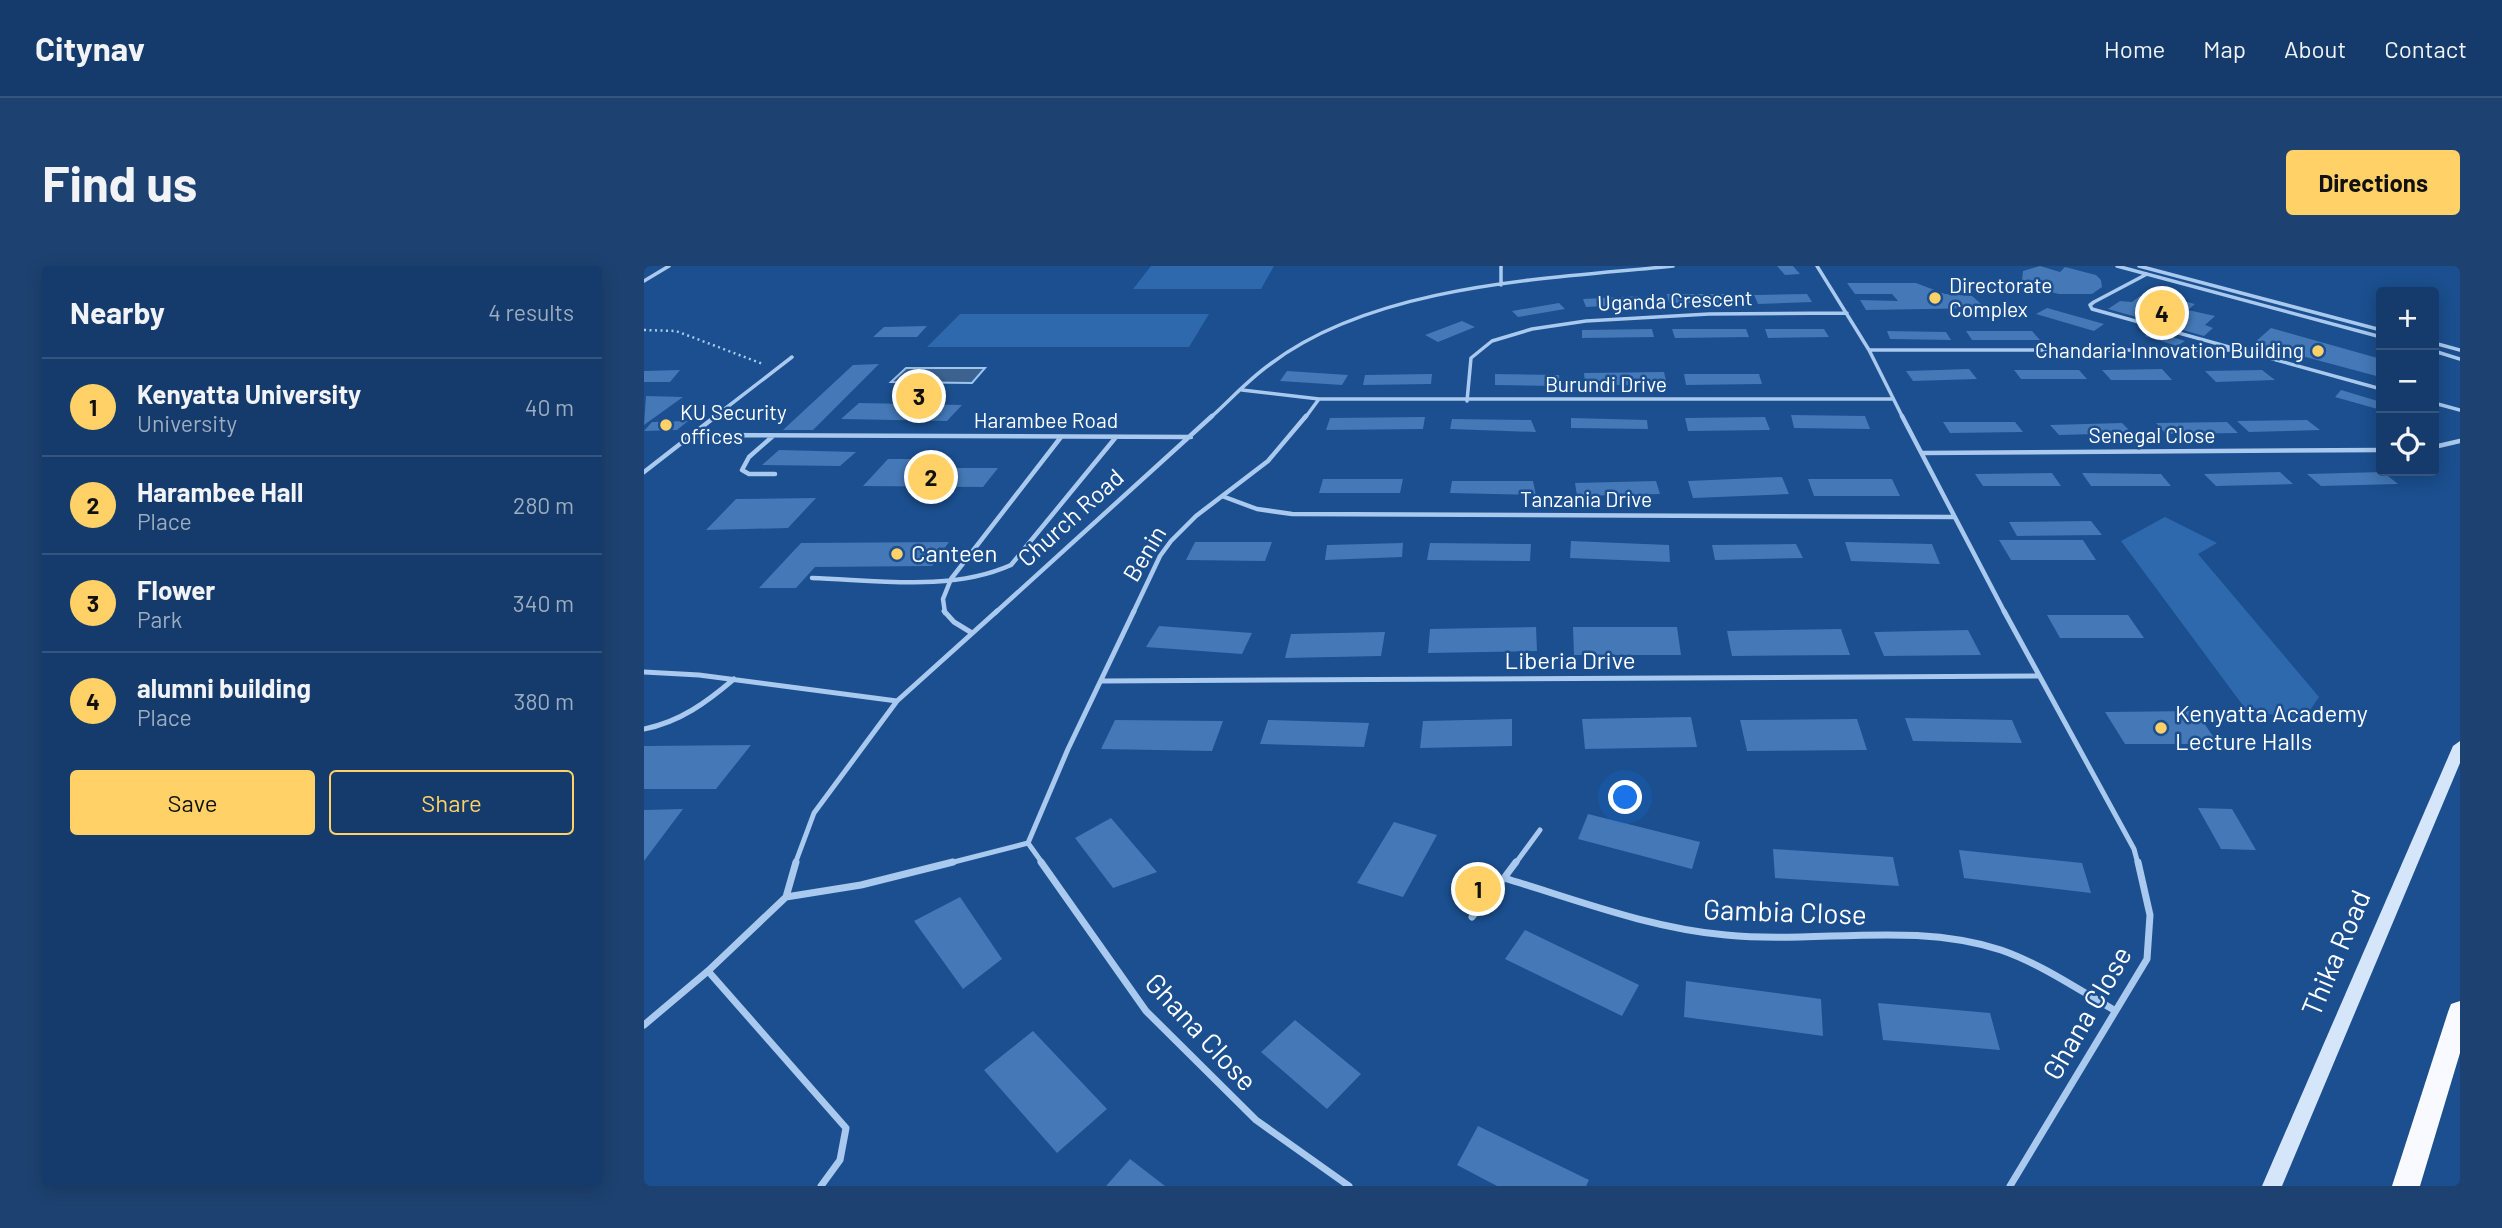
<!DOCTYPE html>
<meta charset="utf-8">
<style>
:root{--surface:#143b6b;--page:#1d4271;--text:#f1f3f6;--muted:#9dadc1;--line:#33557e;--accent:#ffd166}
body{margin:0;font-family:Barlow,sans-serif;background:var(--page);color:var(--text)}
.controls{position:absolute;right:21px;top:21px;display:grid;overflow:hidden;border-radius:7px;box-shadow:0 4px 18px #0003}
.controls button{width:63px;height:63px;display:grid;place-items:center;padding:0;border:0;border-bottom:2px solid var(--line);background:var(--surface);color:var(--text);font:35px sans-serif}
.you{position:absolute;left:982px;top:532px;width:24px;height:24px;margin:-18px;border:5px solid #fff;border-radius:50%;background:#1a73e8;box-shadow:0 0 0 10px #1a73e833}
.badge{display:grid;place-items:center;width:46px;height:46px;border-radius:50%;background:var(--accent);color:#111;font-size:23px;font-weight:700}
.pin{position:absolute;translate:-50% -50%;border:4px solid #fff;box-shadow:0 2px 7px #0006}
.list{margin:0;padding:0;list-style:none}
h2{display:flex;justify-content:space-between;align-items:center;height:91px;margin:0;padding:0 28px;font-size:30px}
h2 small{font-size:23px;font-weight:400;color:var(--muted)}
.list li{display:grid;grid-template-columns:46px 1fr auto;gap:21px;align-items:center;box-sizing:border-box;height:98px;padding:0 28px;border-top:2px solid var(--line)}
.list b{display:block;font-size:26px;white-space:nowrap}
.list p{margin:0;font-size:23px;white-space:nowrap;color:var(--muted)}
.list em{font-size:23px;font-style:normal;color:var(--muted)}
.actions{display:flex;gap:14px;padding:21px 28px}
.actions a{flex:1;padding:16px 0;border:2px solid var(--accent);border-radius:7px;text-align:center;font-size:24px;color:var(--accent)}
.actions .main{background:var(--accent);color:#111}
.icon{flex:none;width:38px;height:38px;fill:none;stroke:currentColor;stroke-width:2;stroke-linecap:round;stroke-linejoin:round}
.map{position:relative;flex:none;width:1816px;height:920px;overflow:hidden;border-radius:7px}
header{display:flex;align-items:center;gap:42px;box-sizing:border-box;height:98px;padding:0 35px;background:var(--surface);border-bottom:2px solid var(--line)}
header strong{font-size:33px}
nav{display:flex;gap:38px;margin-inline-start:auto;font-size:24px}
.intro{display:flex;align-items:center;justify-content:space-between;box-sizing:border-box;height:168px;padding:0 42px}
h1{margin:0;font-size:49px}
.button{padding:18px 32px;border-radius:7px;background:var(--accent);color:#111;font-size:24px;font-weight:700}
main{display:flex;gap:42px;padding:0 42px}
aside{flex:1;background:var(--surface);border-radius:7px;box-shadow:0 4px 18px #0003}
.map>svg:first-child{display:block}
.green{fill:#2e69ad}
.water{fill:#3c6290;stroke:#9cc4f0;stroke-width:2}
.building{fill:#4478b7}
.lines{fill:none;stroke-linecap:round;stroke-linejoin:round}
.path{stroke:#a9c9ee;stroke-width:2.5;stroke-dasharray:2 3.5;stroke-linecap:butt}
.service-far3{stroke:#a9c9ee;stroke-width:3.5}
.service-far2{stroke:#a9c9ee;stroke-width:4.5}
.service-far1{stroke:#a9c9ee;stroke-width:5}
.service{stroke:#a9c9ee;stroke-width:7}
.secondary{fill:#d6e6fa;fill-rule:evenodd}
.trunk{fill:#f8faff;fill-rule:evenodd}
.poi-dot{fill:#ffd166;stroke:#1b4f8f;stroke-width:2.5}
.labels{text-anchor:middle;stroke-width:5;stroke-linejoin:round;paint-order:stroke}
.far-poi-label{font-size:21px;fill:#fff;stroke:#1b4f8f;text-anchor:start}
.far-street-label{font-size:21px;fill:#fff;stroke:#1b4f8f}
.street-label{font-size:24px;fill:#fff;stroke:#1b4f8f}
.poi-label{font-size:24px;fill:#fff;stroke:#1b4f8f;text-anchor:start}
.near-street-label{font-size:28px;fill:#fff;stroke:#1b4f8f}
</style>
<header>
<strong>Citynav</strong>
<nav><a>Home</a><a>Map</a><a>About</a><a>Contact</a></nav>
</header>
<div class="intro"><h1>Find us</h1><a class="button">Directions</a></div>
<main>
<aside>
<h2>Nearby<small>4 results</small></h2>
<ul class="list">
<li><span class="badge">1</span><div><b>Kenyatta University</b><p>University</p></div><em>40 m</em></li>
<li><span class="badge">2</span><div><b>Harambee Hall</b><p>Place</p></div><em>280 m</em></li>
<li><span class="badge">3</span><div><b>Flower</b><p>Park</p></div><em>340 m</em></li>
<li><span class="badge">4</span><div><b>alumni building</b><p>Place</p></div><em>380 m</em></li>
</ul>
<div class="actions"><a class="main">Save</a><a>Share</a></div>
</aside>
<div class="map">
<svg width="1816" height="920" viewBox="0 0 1816 920">
<rect width="100%" height="100%" fill="#1b4f8f"/>
<path class="green" d="M507 0H630L617 23H489Z
M316 48H565L545 81H283Z
M1521 251 1573 277 1554 288 1675 431 1660 453 1603 445 1477 275Z"/>
<path class="water" d="M262 102H341L328 117 247 116Z"/>
<path class="building" d="M1133 0H1149L1156 8 1141 9Z
M1396 0 1416 6 1421 1 1452 9 1457 14 1458 21 1448 28H1415L1393 23 1378 14 1379 5Z
M1203 17H1272L1301 28 1328 30 1342 42 1222 44 1216 34 1254 35 1248 28H1211Z
M1023 28H1087L1090 37H1025Z
M1163 28 1168 36 1114 38 1110 29Z
M995 30 998 38 942 41 939 33Z
M1496 30 1524 38 1531 33 1551 38 1544 44 1571 50 1561 59 1569 62 1560 70 1464 43 1476 35 1488 36Z
M915 37 921 43 874 51 868 45Z
M1403 42 1460 58 1450 65 1392 48Z
M818 55 831 61 794 76 781 69Z
M283 60 273 71H229L240 61Z
M1627 62 1737 93V109L1736 111 1610 77Z
M1008 63 1010 71 938 72V64Z
M1028 63H1102L1105 71 1031 72Z
M1121 63H1180L1185 71 1124 72Z
M1243 65 1302 66 1307 74 1246 73Z
M1322 65H1388L1396 74H1328Z
M1509 65 1541 75 1533 80 1501 70Z
M235 98 169 164H139L209 99Z
M1325 103 1333 113 1269 115 1262 105Z
M1518 103 1528 114H1467L1458 104Z
M36 104 26 116H0V105Z
M1370 104H1435L1443 113H1377Z
M1618 104 1631 114 1572 116 1561 105Z
M643 105 704 109 698 119 636 115Z
M1020 106 1023 119H941L940 107Z
M788 108 787 118 719 119 721 109Z
M851 108 915 109 916 120 851 119Z
M1040 108H1115L1118 118 1042 119Z
M1697 124 1737 136V144L1691 131Z
M2 130 39 131 0 159Z
M215 137 318 139 303 155 197 153Z
M1147 149 1221 150 1226 163 1150 162Z
M781 151 779 163 682 164 686 152Z
M1121 151 1126 164 1044 165 1041 152Z
M927 152 1003 154 1004 163 927 162Z
M808 153 887 154 892 166 806 163Z
M1663 154 1676 164 1605 166 1593 155Z
M44 155 33 164 0 165 8 156Z
M1299 156H1371L1379 166 1306 167Z
M1583 156 1594 167 1522 168 1512 157Z
M1478 157 1488 167 1415 169 1406 159Z
M135 184 212 186 196 200 118 199Z
M244 193H271L263 202H354L339 221 219 220Z
M1636 206 1649 218 1572 220 1560 208Z
M1739 206 1754 218 1677 220 1663 208Z
M1408 207 1417 220H1339L1331 208Z
M1438 207 1517 208 1527 220H1447Z
M1138 211 1145 228 1049 232 1044 215Z
M679 213H759L756 227H675Z
M1164 213H1248L1256 230H1170Z
M808 215H889L892 229 806 227Z
M1012 215 1016 228 933 230 931 217Z
M172 232 144 262 62 264 92 233Z
M1447 255 1458 269 1373 270 1365 256Z
M1355 274H1439L1452 294H1367Z
M927 275 1025 279 1026 296 926 292Z
M305 276 288 300 171 301 152 322H115L157 277Z
M551 276H628L621 295 542 294Z
M1201 276 1288 278 1296 298 1207 295Z
M759 277 758 291 681 294 683 279Z
M786 277 887 278 886 295 783 294Z
M1152 278 1159 292 1071 294 1068 279Z
M1403 349H1484L1500 372H1416Z
M515 360 608 367 598 388 502 381Z
M892 361 893 385 784 387 786 363Z
M929 361H1033L1037 389H930Z
M1197 363 1206 389 1088 390 1083 365Z
M1324 364 1337 389 1240 390 1230 366Z
M741 366 737 390 641 392 647 368Z
M1552 445 1574 478H1481L1461 446Z
M1047 451 1053 481 941 483 938 453Z
M1261 452 1368 454 1378 477 1269 475Z
M868 453V480L776 482 779 455Z
M1213 453 1223 484 1103 485 1096 454Z
M471 454 579 455 568 485 457 483Z
M624 454 725 457 720 481 616 478Z
M107 479 72 523H0V480Z
M1554 542 1588 543 1612 584 1577 583Z
M39 543 0 595V544Z
M944 548 1056 576 1048 603 934 573Z
M467 552 513 606 469 622 431 572Z
M750 556 793 569 759 631 713 617Z
M1129 583 1249 591 1255 620 1131 612Z
M1315 584 1438 597 1447 627 1320 612Z
M316 631 358 693 319 723 270 655Z
M881 664 995 719 978 750 861 693Z
M1042 715 1177 733 1179 770 1040 751Z
M1234 737 1346 747 1356 784 1239 774Z
M651 754 717 808 683 843 617 786Z
M389 765 463 843 413 887 340 804Z
M834 860 945 914 942 920H853L813 899Z
M486 893 521 920H462Z"/>
<g class="lines">
<path class="path" d="M0 64 32 65 119 98"/>
<path class="service-far3" d="M857 0V19
M1173 0 1225 84 1259 152
M1473 0 1737 71
M1495 0 1737 64
M1503 8 1450 36 1446 39 1448 43 1737 123
M0 15 25 0
M1790 77 1816 84
M1225 84H1597
M1790 85 1816 93
M598 124 675 133H1249
M823 135 827 92 848 75 888 63 942 55 1065 48 1203 47
M1790 137 1816 144
M69 152 148 91
M566 152C586 134 604 114 625 99 731 18 902 13 1029 0
M661 152 675 133"/>
<path class="service-far2" d="M1258 150 1361 347
M46 169 547 171
M129 170 105 191 98 204 105 208H131
M1790 181 1816 175
M1279 187 1737 184
M0 206 72 150
M578 230 613 243 648 248 1309 251
M168 312C232 314 307 326 367 299L472 171
M301 347 299 333 307 313 417 171
M351 347 568 150
M489 347 516 290 527 275 552 250 624 195 662 150"/>
<path class="service-far1" d="M300 345 310 356 328 367
M1360 345 1490 583 1494 598
M0 406 55 409 253 435
M458 415 1395 410
M0 463C36 456 63 436 90 413
M384 577 424 483 490 345
M384 577 399 598
M151 598 170 547 253 435 353 345
M302 598 384 577
M871 598 896 564"/>
<path class="service" d="M397 596 502 745 612 854 705 920
M872 596 860 612C933 634 1005 662 1082 669 1173 678 1268 655 1357 684 1397 698 1433 723 1470 744
M142 631 217 619 309 596
M828 651 860 612
M64 705 202 862 196 894 177 920
M0 759 64 705 142 631 152 596
M1366 920 1503 693 1506 649 1494 596"/>
<path class="secondary" d="M1816 475V497L1638 920H1618L1809 480Z"/>
<path class="trunk" d="M1816 735V787L1776 920H1748L1804 746 1807 738Z"/>
</g>
<g class="poi-dot">
<circle cx="1291" cy="32" r="7"/>
<circle cx="1674" cy="85" r="7"/>
<circle cx="22" cy="159" r="7"/>
<circle cx="253" cy="288" r="7"/>
<circle cx="1517" cy="462" r="7"/>
</g>
<g class="labels">
<g class="far-poi-label">
<text x="1305" y="27">Directorate<tspan x="1305" dy="24">Complex</tspan></text>
<text x="1660" y="92" text-anchor="end">Chandaria Innovation Building</text>
<text x="36" y="154">KU Security<tspan x="36" dy="24">offices</tspan></text>
</g>
<g class="far-street-label">
<text transform="translate(1031 35) rotate(-2)" y="7">Uganda Crescent</text>
<text x="962" y="126">Burundi Drive</text>
<text x="402" y="162">Harambee Road</text>
<text x="1508" y="177">Senegal Close</text>
<text x="942" y="241">Tanzania Drive</text>
</g>
<g class="street-label">
<text transform="translate(427 252) rotate(-42)" y="8">Church Road</text>
<text transform="translate(501 288) rotate(-59)" y="8">Benin</text>
<text x="926" y="403">Liberia Drive</text>
</g>
<g class="poi-label">
<text x="267" y="296">Canteen</text>
<text x="1531" y="456">Kenyatta Academy<tspan x="1531" dy="28">Lecture Halls</tspan></text>
</g>
<g class="near-street-label">
<text transform="translate(1141 646) rotate(2)" y="10">Gambia Close</text>
<text transform="translate(1692 687) rotate(-67)" y="10">Thika Road</text>
<text transform="translate(1443 747) rotate(-60)" y="10">Ghana Close</text>
<text transform="translate(557 766) rotate(47)" y="10">Ghana Close</text>
</g>
</g>
</svg>
<div class="controls">
<button>+</button>
<button>−</button>
<button><svg class="icon" aria-label="locate" viewBox="0 0 24 24"><circle cx="12" cy="12" r="6"/><path d="M12 2v4M12 18v4M2 12h4M18 12h4"/></svg></button>
</div>
<div class="you"></div>
<div class="pin badge" style="left:834px;top:623px">1</div>
<div class="pin badge" style="left:287px;top:211px">2</div>
<div class="pin badge" style="left:275px;top:130px">3</div>
<div class="pin badge" style="left:1518px;top:47px">4</div>
</div>
</main>
